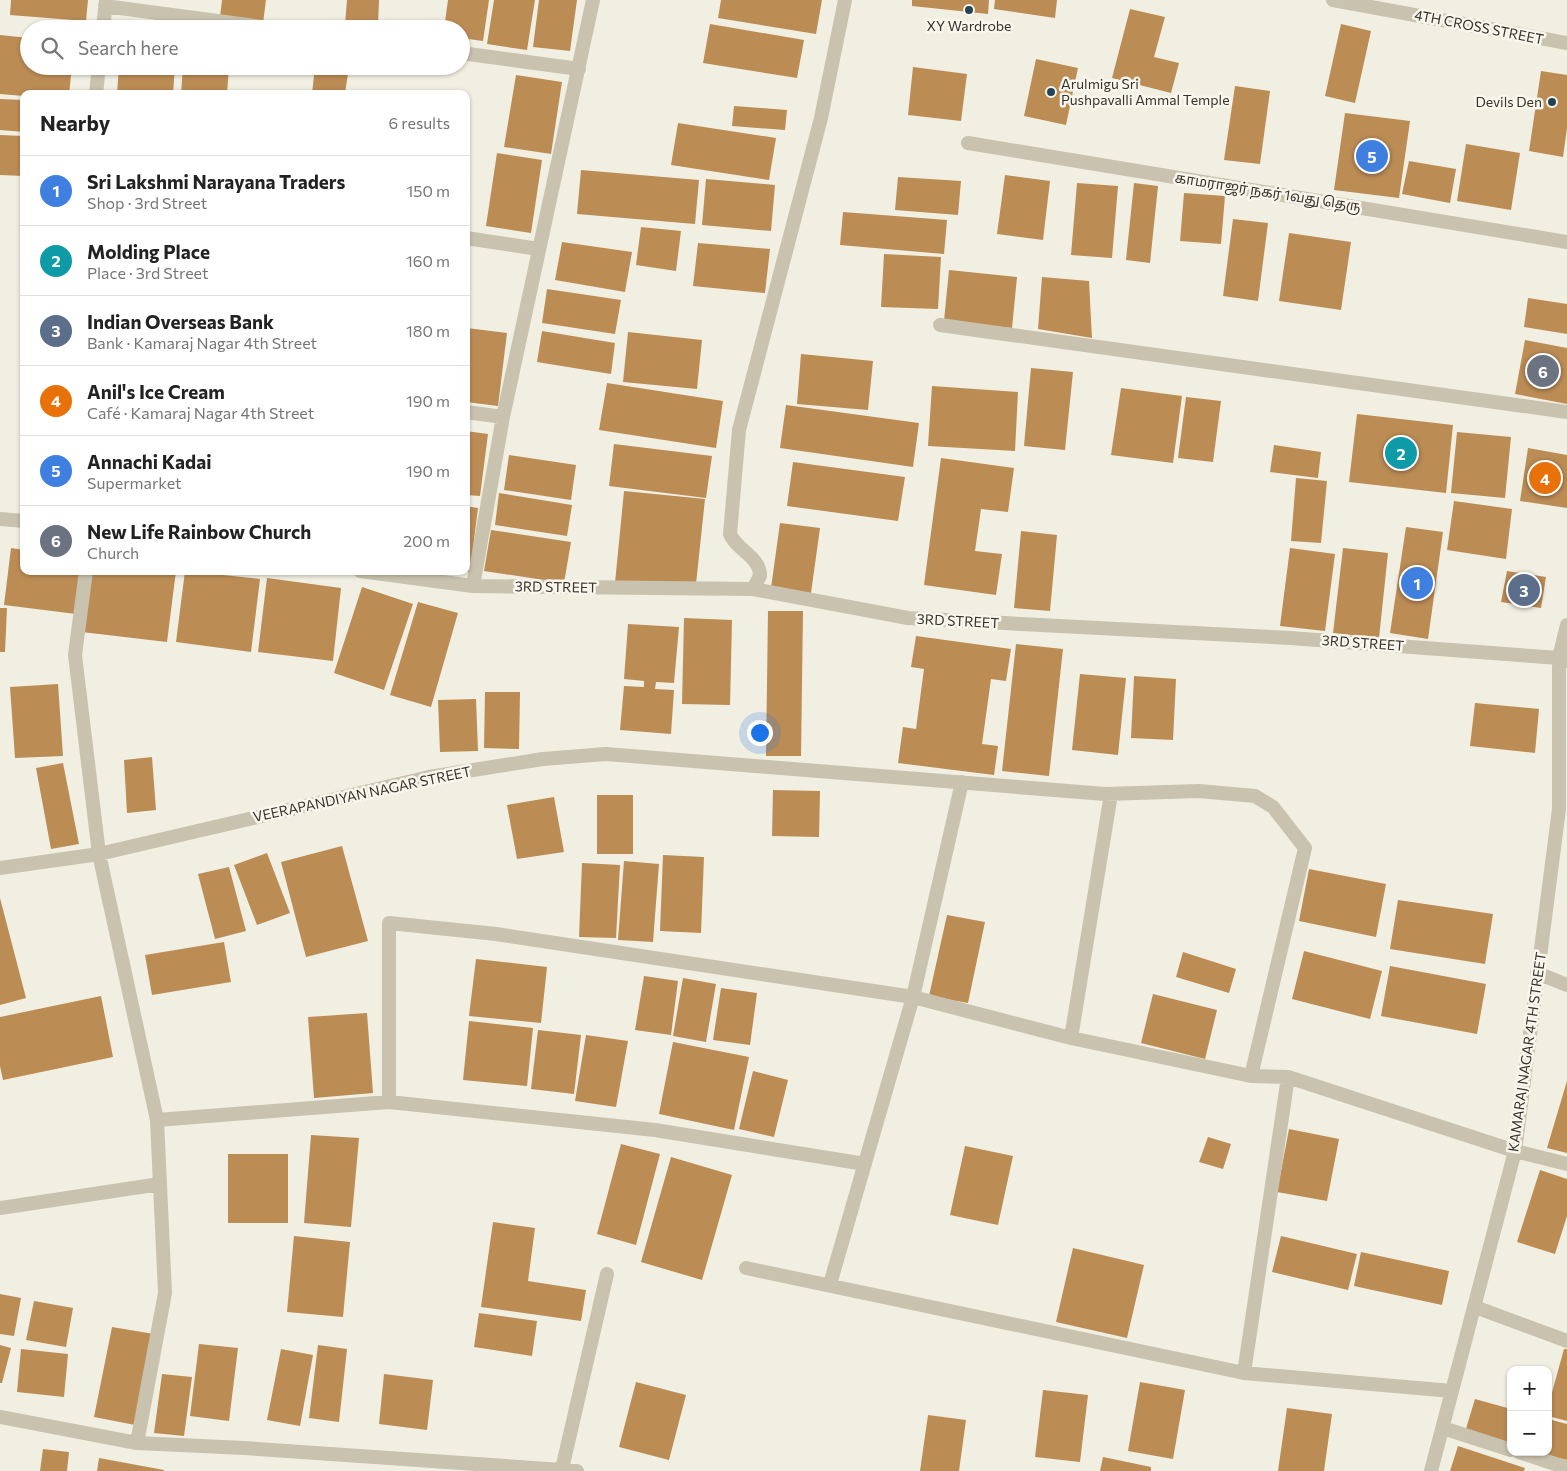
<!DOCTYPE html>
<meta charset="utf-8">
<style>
:root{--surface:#fff;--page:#f2f2f2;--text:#222;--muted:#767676;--line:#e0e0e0;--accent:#0f766e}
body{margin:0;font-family:Commissioner,"Noto Sans Tamil",sans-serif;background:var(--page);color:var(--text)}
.controls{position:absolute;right:15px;bottom:15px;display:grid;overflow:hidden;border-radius:10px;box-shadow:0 1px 4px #0004}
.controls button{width:45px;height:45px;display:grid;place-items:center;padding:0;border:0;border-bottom:1px solid var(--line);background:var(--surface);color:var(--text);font:25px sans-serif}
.you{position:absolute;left:759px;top:732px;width:18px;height:18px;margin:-12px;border:4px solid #fff;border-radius:50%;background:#1a73e8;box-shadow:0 0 0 8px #1a73e833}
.badge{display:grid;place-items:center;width:32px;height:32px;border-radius:50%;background:var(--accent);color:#fff;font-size:16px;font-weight:700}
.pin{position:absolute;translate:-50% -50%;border:2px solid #fff;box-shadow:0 1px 5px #0006}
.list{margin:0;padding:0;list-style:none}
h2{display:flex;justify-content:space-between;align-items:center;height:65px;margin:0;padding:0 20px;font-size:21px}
h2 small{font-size:16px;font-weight:400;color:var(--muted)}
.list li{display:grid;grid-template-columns:32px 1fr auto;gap:15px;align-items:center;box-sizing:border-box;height:70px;padding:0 20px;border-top:1px solid var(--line)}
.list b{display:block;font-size:19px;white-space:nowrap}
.list p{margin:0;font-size:16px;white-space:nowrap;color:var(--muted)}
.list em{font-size:16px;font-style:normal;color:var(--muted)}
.icon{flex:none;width:28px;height:28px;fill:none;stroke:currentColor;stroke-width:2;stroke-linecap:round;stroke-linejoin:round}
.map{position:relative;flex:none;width:1567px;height:1471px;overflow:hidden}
.search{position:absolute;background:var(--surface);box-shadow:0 1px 4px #0004;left:20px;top:20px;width:450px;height:55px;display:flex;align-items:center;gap:12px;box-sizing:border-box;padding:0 18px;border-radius:28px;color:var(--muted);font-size:19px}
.panel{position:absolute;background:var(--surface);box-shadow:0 1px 4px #0004;left:20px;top:90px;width:450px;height:485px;border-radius:10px}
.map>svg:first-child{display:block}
.building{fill:#bc8c55}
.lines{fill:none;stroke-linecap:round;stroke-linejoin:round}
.minor{stroke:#c9c2ae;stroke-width:14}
.poi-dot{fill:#244456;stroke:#f9f7ed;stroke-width:2}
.labels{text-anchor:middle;stroke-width:5;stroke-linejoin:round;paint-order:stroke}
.poi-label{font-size:14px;fill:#38332b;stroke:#f9f7ed}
.street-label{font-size:14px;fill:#38332b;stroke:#f9f7ed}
</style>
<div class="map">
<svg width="1567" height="1471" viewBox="0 0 1567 1471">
<rect width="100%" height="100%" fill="#f1efe1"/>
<path class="building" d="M11 0H88L86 21 10 15Z
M222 0H266L263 23 220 17Z
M347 0H379L378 26 345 24Z
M448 0H489L483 41 461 38V29H444Z
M494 0H535L527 50 487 44Z
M539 0H577L570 51 533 47Z
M721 0H822L816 34 718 18Z
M912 0H989L988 14 912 6Z
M995 0H1057L1055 18 994 9Z
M1130 9 1165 17 1154 57 1179 63 1171 93 1112 78Z
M710 24 804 40 797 78 703 63Z
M1341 24 1371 31 1355 103 1325 96Z
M0 35 29 38V66H72L69 94H24V96L0 94Z
M1036 59 1078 68 1066 125 1024 116Z
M119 66H175L173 94H117Z
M183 66H229L227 94H181Z
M315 66H349L345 94H312Z
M913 67 967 74 961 121 908 115Z
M1541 71 1567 75V128L1563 157 1529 151Z
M516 75 562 82 551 154 504 147Z
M1235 86 1270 91 1260 164 1224 160Z
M0 99 24 100V132L0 130Z
M734 106 787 110 785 130 732 126Z
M1345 113 1410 121 1399 198 1334 190Z
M678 123 776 138 769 180 671 165Z
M0 135 24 136V176L0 175Z
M1466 144 1520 153 1511 210 1457 201Z
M497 153 542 160 531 233 486 226Z
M1409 161 1456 169 1450 203 1402 194Z
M581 170 699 180 695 224 577 214Z
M1005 175 1050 181 1043 240 997 234Z
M898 177 961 181 958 215 895 210Z
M706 179 775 185 771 231 702 225Z
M1077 183 1118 186 1112 258 1071 255Z
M1134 183 1158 186 1150 263 1126 260Z
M1184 193 1225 196 1221 244 1180 241Z
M843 212 947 220 944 254 840 245Z
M1233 219 1268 223 1258 301 1223 296Z
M641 227 681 231 676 271 636 265Z
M1289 233 1351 242 1341 310 1279 301Z
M562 242 632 252 625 292 555 280Z
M698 243 770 249 765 293 693 286Z
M884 254 941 257 938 309 881 307Z
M949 270 1017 277 1012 328 944 321Z
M1042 277 1089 281 1092 338 1038 329Z
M547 289 621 300 615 334 542 323Z
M1528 298 1567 304V334L1524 327Z
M467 328 507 333 498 406 466 402Z
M542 331 615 343 611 374 537 362Z
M628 332 702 340 697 389 623 382Z
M1525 340 1567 348V404L1515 394Z
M801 354 873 361 868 410 797 404Z
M1031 368 1073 372 1065 450 1024 446Z
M607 383 723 401 716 448 599 430Z
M932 386 1018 392 1015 451 928 446Z
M1121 388 1182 396 1173 463 1111 455Z
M1186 397 1221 401 1213 462 1178 458Z
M786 405 919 423 913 467 780 448Z
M1357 414 1453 425 1446 493 1349 482Z
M466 431 488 434 480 496 466 495Z
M1457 432 1511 437 1505 498 1451 493Z
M614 444 712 456 706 498 609 486Z
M1274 445 1321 452 1318 478 1270 472Z
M1528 448 1567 455V508L1520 501Z
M509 455 576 465 571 500 504 490Z
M941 458 1014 468 1008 512 981 509 975 551 1002 554 996 595 924 585Z
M793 462 905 477 898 521 787 506Z
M1296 478 1327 481 1321 543 1291 541Z
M624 491 705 499 696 584 615 583Z
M499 493 572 505 567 536 495 525Z
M1454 501 1512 509 1506 559 1447 550Z
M466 506 478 508 470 572 466 571Z
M780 523 820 528 811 593 771 588Z
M1406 527 1443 532 1428 639 1390 633Z
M491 530 571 542 564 583 484 571Z
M1021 531 1057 535 1050 611 1014 608Z
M11 548 24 550V571H81L76 614 4 605Z
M1290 548 1335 554 1325 631 1280 626Z
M1343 548 1388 553 1379 638 1333 633Z
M90 571H176L167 642 82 632Z
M185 571 260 579 251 652 176 642Z
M1507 571 1546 577 1541 608 1501 602Z
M267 578 341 588 333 661 258 652Z
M362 587 413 604 384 690 334 673Z
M418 602 458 613 431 707 390 695Z
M0 608H7L5 652H0Z
M768 611H803L801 756H766Z
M684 618 732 620 730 705 682 704Z
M628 624 679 627 674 683 656 682 655 689 674 690 671 734 620 730 624 686 644 687V681L624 679Z
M916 636 1011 649 1006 681 991 679 982 744 998 746 994 775 898 763 903 727 916 729 924 669 911 667Z
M1016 644 1063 649 1049 776 1002 771Z
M1080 674 1126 678 1118 755 1072 750Z
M1134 676 1176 679 1173 740 1131 738Z
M58 684 63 756 15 758 10 687Z
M485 692H520L519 749 484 748Z
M476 699 478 751 440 752 438 700Z
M1475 703 1539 709 1535 753 1470 746Z
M152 757 156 810 127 813 124 760Z
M63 763 79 844 51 849 36 768Z
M773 790 820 791 819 837 772 836Z
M597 795H633V854H597Z
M554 797 564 852 517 859 507 805Z
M342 846 368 941 306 957 281 862Z
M267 853 290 913 257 925 234 865Z
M663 855 704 857 701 933 660 931Z
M624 861 659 864 653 942 618 940Z
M582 863 620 865 616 938 579 937Z
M229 867 246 931 215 939 198 874Z
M1309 869 1386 884 1376 937 1299 921Z
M0 898 26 998 0 1005Z
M1398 900 1493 914 1485 964 1390 949Z
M947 915 985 922 968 1003 929 996Z
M224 942 231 982 152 995 145 955Z
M1304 951 1382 971 1370 1019 1292 999Z
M1183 952 1236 969 1229 993 1176 977Z
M476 959 547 967 541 1023 469 1016Z
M1390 966 1486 984 1477 1034 1381 1016Z
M644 976 678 981 671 1035 635 1030Z
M683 978 716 984 706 1042 673 1036Z
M721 988 757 993 750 1045 713 1040Z
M1153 994 1217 1010 1205 1059 1141 1043Z
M101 996 113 1057 3 1080 0 1066V1017Z
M367 1013 373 1093 314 1098 308 1017Z
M469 1021 533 1028 527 1086 463 1080Z
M538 1030 581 1035 574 1094 531 1089Z
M586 1035 628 1041 616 1107 575 1101Z
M673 1042 749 1057 734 1130 659 1114Z
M753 1071 788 1080 774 1137 739 1129Z
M1567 1081V1153L1547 1148Z
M1289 1129 1339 1139 1327 1201 1277 1192Z
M311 1135 359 1138 351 1227 304 1223Z
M1208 1137 1231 1144 1223 1169 1199 1162Z
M621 1144 660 1154 636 1245 597 1234Z
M965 1146 1013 1156 998 1225 950 1215Z
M228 1154H288V1223H228Z
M671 1157 732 1175 702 1280 641 1262Z
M1540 1170 1567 1179V1216L1555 1254 1517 1242Z
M493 1222 535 1228 528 1281 586 1290 581 1321 481 1307Z
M294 1236 350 1242 343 1317 287 1312Z
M1281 1236 1357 1254 1348 1290 1272 1272Z
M1073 1248 1144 1265 1127 1338 1056 1322Z
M1361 1252 1449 1271 1442 1305 1354 1286Z
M0 1294 21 1298 14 1336 0 1334Z
M34 1301 73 1308 66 1347 26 1340Z
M479 1313 537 1321 532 1356 474 1347Z
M112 1327 154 1334 135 1425 94 1417Z
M199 1344 238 1348 229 1421 190 1416Z
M0 1345 11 1348 2 1383H0Z
M318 1345 347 1349 339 1422 309 1418Z
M21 1349 68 1354 64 1397 17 1392Z
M281 1349 313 1355 300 1426 267 1420Z
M1564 1349H1567V1421L1548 1416V1407Z
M162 1374 192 1377 184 1436 154 1433Z
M384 1374 433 1380 427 1430 379 1424Z
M636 1382 686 1395 669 1460 619 1447Z
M1140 1382 1185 1390 1173 1459 1128 1451Z
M1043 1390 1088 1395 1080 1462 1035 1457Z
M1475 1399 1511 1409V1445L1465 1432Z
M1287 1408 1332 1414 1324 1471H1278Z
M928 1415 966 1420 959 1471H920Z
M1548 1419 1567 1424V1460L1539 1453 1548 1452Z
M1458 1446 1525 1468 1524 1471H1450Z
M43 1449 69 1452 67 1471H40Z
M1103 1457 1151 1467V1471H1100Z
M99 1458 164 1470V1471H97Z"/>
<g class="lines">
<path class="minor" d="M1333 0 1567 43
M105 6 278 29
M103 29 106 0
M461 53 579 69
M96 94 99 66
M968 143 1567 242
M466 238 539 249
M940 325 1567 412
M466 412 503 417
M0 519 24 521
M86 571 75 655 99 854 157 1120 165 1293 137 1443
M360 571 473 586 753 589 908 618 1290 638 1559 658 1567 661
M473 586 503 417 593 0
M753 589 760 576C760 556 737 551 730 534L739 430 821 118 845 0
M0 868 99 854 429 777 543 759 606 754 1105 794 1199 791 1255 796 1273 807 1305 848 1251 1076
M1537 973 1567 985
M1071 1038 1111 794
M389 1102V923L496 934 913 997 1071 1038 1251 1076 1288 1077 1515 1151 1567 1164
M157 1120 389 1102 655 1130 865 1164
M0 1208 160 1184
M746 1268 1244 1373 1452 1391
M830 1284 913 997 962 782
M1475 1307 1567 1341
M1244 1373 1288 1077
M0 1417 137 1443 244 1448 577 1471
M1443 1428 1511 1450
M1519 1452 1567 1468
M562 1469 607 1274
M1431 1471 1515 1151 1559 809V658L1567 625"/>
</g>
<g class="poi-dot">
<circle cx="969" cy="10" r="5"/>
<circle cx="1051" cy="92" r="5"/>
<circle cx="1552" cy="102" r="5"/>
</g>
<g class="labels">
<g class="poi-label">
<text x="969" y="31">XY Wardrobe</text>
<text x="1061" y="89" text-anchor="start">Arulmigu Sri<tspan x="1061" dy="16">Pushpavalli Ammal Temple</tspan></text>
<text x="1542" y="107" text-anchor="end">Devils Den</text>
</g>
<g class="street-label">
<text transform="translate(1479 27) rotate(11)" y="5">4TH CROSS STREET</text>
<text transform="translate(1268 192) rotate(9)" y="5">காமராஜர் நகர் 1வது தெரு</text>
<text transform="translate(556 587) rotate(1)" y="5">3RD STREET</text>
<text transform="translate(958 621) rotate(3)" y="5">3RD STREET</text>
<text transform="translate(1363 643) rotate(4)" y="5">3RD STREET</text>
<text transform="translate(362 794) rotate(-12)" y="5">VEERAPANDIYAN NAGAR STREET</text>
<text transform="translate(1527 1052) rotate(-82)" y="5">KAMARAJ NAGAR 4TH STREET</text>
</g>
</g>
</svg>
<div class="controls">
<button>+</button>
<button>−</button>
</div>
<div class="you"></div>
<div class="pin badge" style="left:1417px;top:583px;background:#3f7fe0">1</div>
<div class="pin badge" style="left:1401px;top:453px;background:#0f9aa8">2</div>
<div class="pin badge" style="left:1524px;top:590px;background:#5c6f8a">3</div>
<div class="pin badge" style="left:1545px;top:478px;background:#e8710a">4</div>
<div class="pin badge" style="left:1372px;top:156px;background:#3f7fe0">5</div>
<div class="pin badge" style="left:1543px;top:371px;background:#6b7280">6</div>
<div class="search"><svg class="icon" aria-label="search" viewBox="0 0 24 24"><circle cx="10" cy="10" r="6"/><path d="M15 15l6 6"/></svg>Search here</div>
<section class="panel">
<h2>Nearby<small>6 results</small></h2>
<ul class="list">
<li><span class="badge" style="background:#3f7fe0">1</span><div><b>Sri Lakshmi Narayana Traders</b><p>Shop · 3rd Street</p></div><em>150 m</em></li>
<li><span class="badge" style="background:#0f9aa8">2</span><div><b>Molding Place</b><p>Place · 3rd Street</p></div><em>160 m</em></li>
<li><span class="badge" style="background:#5c6f8a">3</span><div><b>Indian Overseas Bank</b><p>Bank · Kamaraj Nagar 4th Street</p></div><em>180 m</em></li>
<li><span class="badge" style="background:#e8710a">4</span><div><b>Anil's Ice Cream</b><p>Café · Kamaraj Nagar 4th Street</p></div><em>190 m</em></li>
<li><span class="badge" style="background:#3f7fe0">5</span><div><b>Annachi Kadai</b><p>Supermarket</p></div><em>190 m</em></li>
<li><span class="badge" style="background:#6b7280">6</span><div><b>New Life Rainbow Church</b><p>Church</p></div><em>200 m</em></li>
</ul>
</section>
</div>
